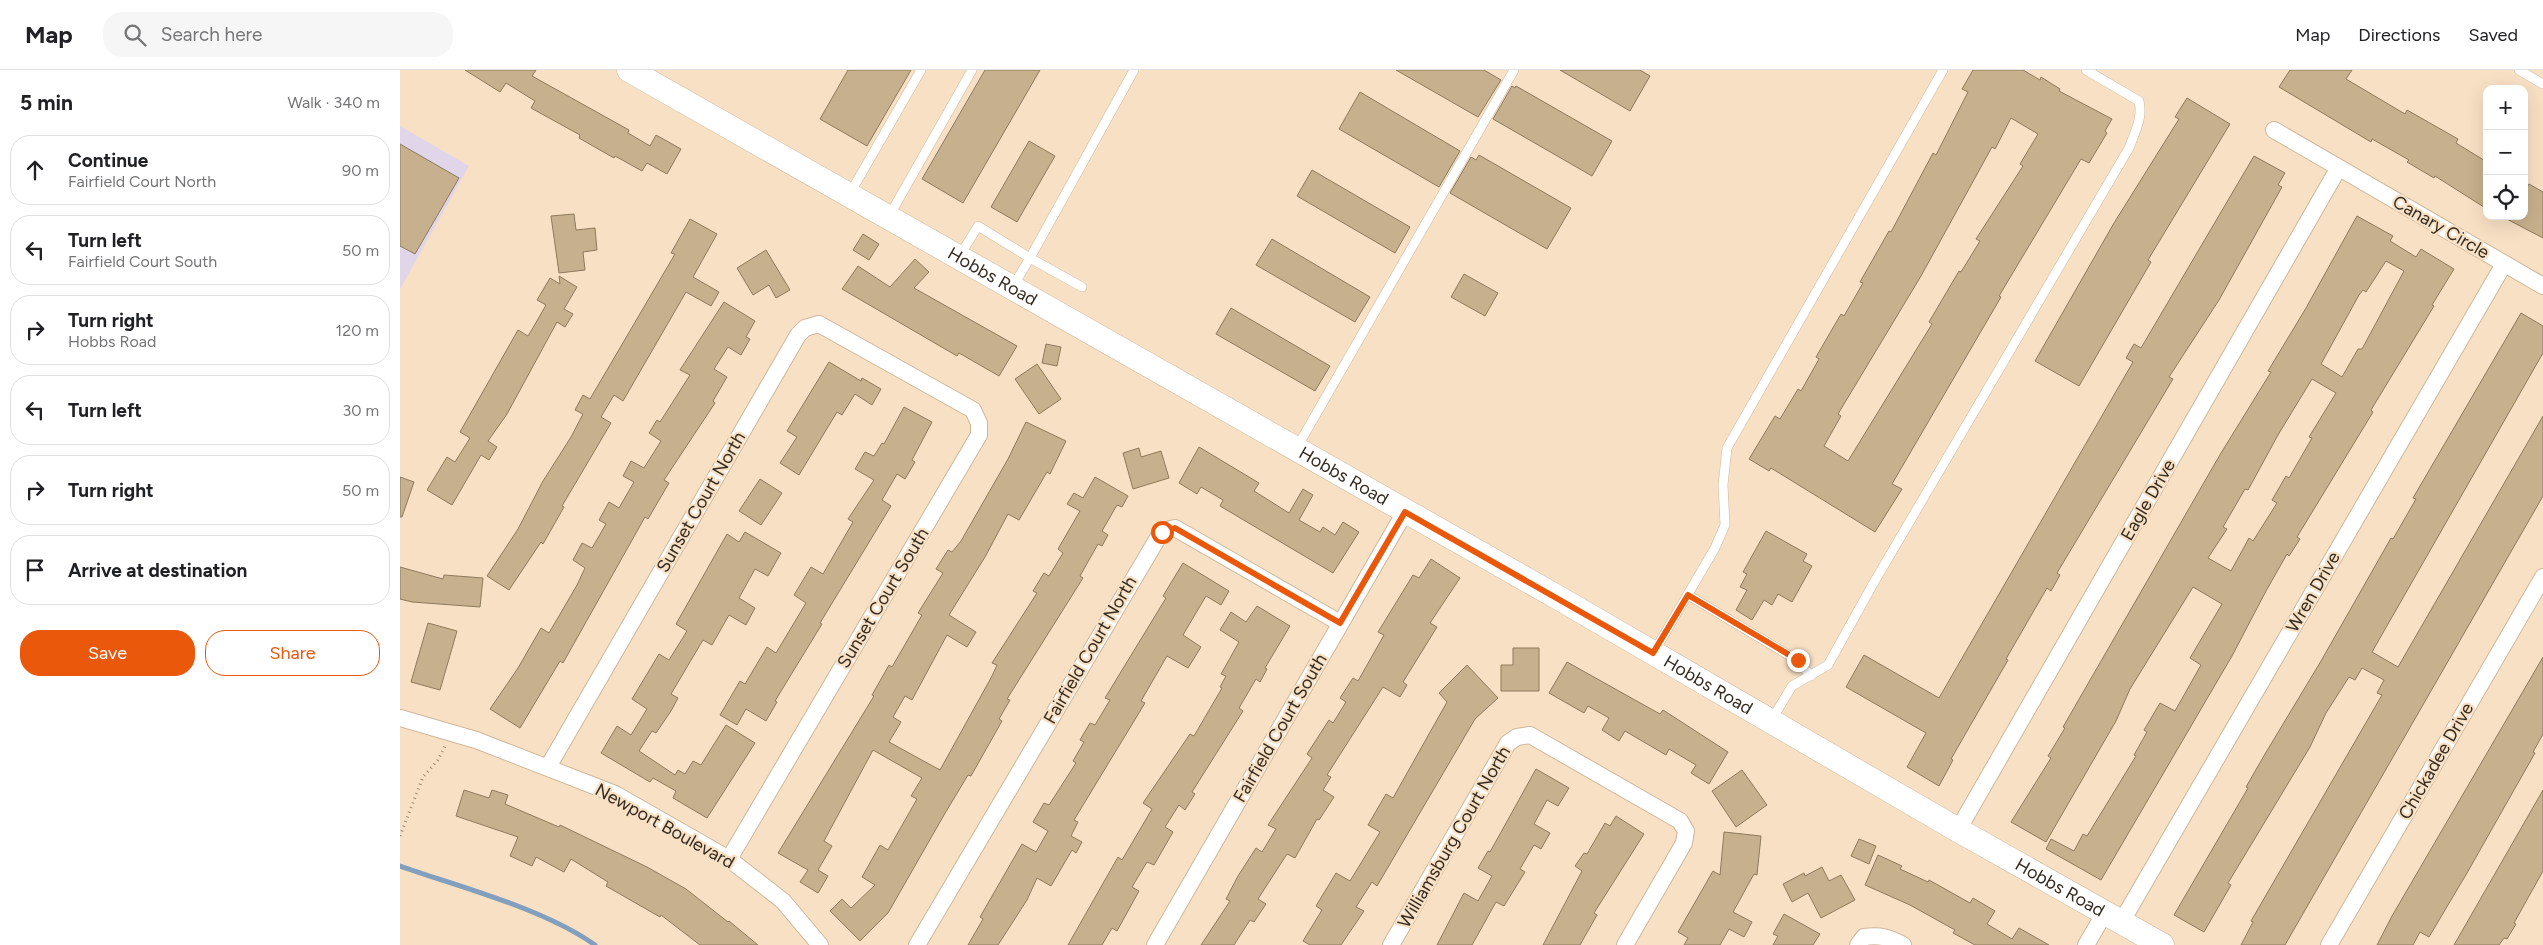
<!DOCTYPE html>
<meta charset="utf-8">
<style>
:root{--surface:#fff;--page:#f6f6f6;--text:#202124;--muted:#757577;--line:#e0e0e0;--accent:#ea580c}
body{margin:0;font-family:Figtree,sans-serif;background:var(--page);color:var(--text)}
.controls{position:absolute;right:15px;top:15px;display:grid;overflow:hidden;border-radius:10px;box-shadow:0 5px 20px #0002}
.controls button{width:45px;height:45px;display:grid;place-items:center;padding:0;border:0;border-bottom:1px solid var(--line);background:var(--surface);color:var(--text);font:25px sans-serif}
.stop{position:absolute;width:15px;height:15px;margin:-11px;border:4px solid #ea580c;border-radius:50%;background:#fff}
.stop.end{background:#ea580c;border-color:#fff;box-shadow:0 1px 5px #0008}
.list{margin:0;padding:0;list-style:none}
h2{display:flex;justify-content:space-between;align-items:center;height:65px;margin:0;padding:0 20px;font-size:21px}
h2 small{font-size:16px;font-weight:400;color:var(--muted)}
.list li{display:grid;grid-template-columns:32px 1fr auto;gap:15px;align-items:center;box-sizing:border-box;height:70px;margin:0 10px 10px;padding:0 10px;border:1px solid var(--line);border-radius:20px}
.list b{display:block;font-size:19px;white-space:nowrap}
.list p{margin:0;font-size:16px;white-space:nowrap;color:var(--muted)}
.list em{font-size:16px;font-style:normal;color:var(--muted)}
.actions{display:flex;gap:10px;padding:15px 20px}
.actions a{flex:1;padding:11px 0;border:1px solid var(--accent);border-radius:20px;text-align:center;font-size:18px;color:var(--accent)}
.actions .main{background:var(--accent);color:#fff}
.icon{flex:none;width:28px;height:28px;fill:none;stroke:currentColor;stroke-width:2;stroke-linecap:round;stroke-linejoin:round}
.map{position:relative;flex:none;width:2143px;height:875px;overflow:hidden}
header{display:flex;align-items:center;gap:30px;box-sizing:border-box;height:70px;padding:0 25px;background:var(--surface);border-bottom:1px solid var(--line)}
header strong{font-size:24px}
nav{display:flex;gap:28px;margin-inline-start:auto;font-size:18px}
.search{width:350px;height:45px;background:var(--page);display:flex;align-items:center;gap:12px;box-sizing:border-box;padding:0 18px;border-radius:20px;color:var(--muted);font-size:19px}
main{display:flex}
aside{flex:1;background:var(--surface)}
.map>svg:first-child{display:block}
.commercial{fill:#e1d5ea}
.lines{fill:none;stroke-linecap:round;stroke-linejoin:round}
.stream{stroke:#829fbd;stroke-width:5}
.building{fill:#c7b08d;stroke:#8d7a5e;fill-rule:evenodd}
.lane-casing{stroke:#ceb79b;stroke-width:10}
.street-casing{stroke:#ceb79b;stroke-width:18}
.secondary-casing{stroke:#ceb79b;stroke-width:25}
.path{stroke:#9d8c78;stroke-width:3;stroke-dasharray:1 4;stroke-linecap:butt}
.lane{stroke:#fff;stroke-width:9}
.street{stroke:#fff;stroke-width:16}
.secondary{stroke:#fff;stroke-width:24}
.route{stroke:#ea580c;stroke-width:6}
.labels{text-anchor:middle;stroke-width:4.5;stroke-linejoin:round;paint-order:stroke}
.street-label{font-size:18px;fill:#342b20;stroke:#f8e0c4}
</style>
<header>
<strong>Map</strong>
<div class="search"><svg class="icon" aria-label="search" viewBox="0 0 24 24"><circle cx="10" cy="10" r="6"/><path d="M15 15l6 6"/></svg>Search here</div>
<nav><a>Map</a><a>Directions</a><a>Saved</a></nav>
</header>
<main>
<aside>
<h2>5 min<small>Walk · 340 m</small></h2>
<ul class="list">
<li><svg class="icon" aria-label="ahead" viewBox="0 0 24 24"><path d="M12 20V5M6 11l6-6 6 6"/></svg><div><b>Continue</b><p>Fairfield Court North</p></div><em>90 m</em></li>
<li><svg class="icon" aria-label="left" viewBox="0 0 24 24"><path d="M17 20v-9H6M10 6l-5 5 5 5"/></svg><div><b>Turn left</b><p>Fairfield Court South</p></div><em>50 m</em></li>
<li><svg class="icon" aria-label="right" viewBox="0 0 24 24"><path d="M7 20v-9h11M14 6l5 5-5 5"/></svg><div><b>Turn right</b><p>Hobbs Road</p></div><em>120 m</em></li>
<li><svg class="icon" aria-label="left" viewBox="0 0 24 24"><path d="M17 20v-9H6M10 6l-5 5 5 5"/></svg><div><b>Turn left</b></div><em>30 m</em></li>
<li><svg class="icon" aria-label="right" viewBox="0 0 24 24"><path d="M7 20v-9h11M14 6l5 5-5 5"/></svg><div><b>Turn right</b></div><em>50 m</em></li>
<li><svg class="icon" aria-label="arrive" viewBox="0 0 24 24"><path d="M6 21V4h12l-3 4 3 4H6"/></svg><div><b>Arrive at destination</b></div></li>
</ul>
<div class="actions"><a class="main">Save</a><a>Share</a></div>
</aside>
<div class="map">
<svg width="2143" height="875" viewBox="0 0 2143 875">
<rect width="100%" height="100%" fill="#f8e0c4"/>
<path class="commercial" d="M0 56 69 96 0 219Z"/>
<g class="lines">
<path class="stream" d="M0 796C60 817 145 839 195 875"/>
</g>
<path class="building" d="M65 0H136L132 6 229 60 228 63 250 76 256 65 281 79 267 104 247 93 242 101 215 86 214 88 179 68 180 65 131 38 135 31 106 13 100 22Z
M448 0H511L467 76 420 49Z
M585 0H640L563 133 522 109Z
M996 0H1084L1101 10 1078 47Z
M1160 0H1240L1250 6 1230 41Z
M1573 0H1623L1640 10 1641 7 1660 19 1659 21 1712 49 1705 61 1707 63 1689 93 1681 89 1599 226 1601 227 1492 414 1502 419 1475 462 1371 398 1369 401 1349 389 1375 346 1380 349 1398 319 1401 321 1419 289 1416 287 1441 244 1444 246 1463 213 1460 212 1489 161 1491 162 1533 83 1536 85 1568 22 1562 19ZM1611 48 1638 64 1620 94 1623 96 1576 169 1580 171 1561 202 1559 201 1529 252 1532 254 1448 391 1424 376 1441 346 1438 344 1521 206 1592 77 1595 79Z
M1890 0H1952L1946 9 2005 44 2007 40 2058 69 2056 73 2087 92V139L2035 106 2034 108 2007 92 2009 90 1972 69 1971 72 1879 17Z
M1112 16 1115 18 1116 16 1212 71 1192 106 1093 49Z
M960 22 1060 81 1039 117 939 59Z
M1787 28 1830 54 1748 190 1751 192 1679 316 1635 291 1714 153 1779 49 1775 47Z
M629 71 655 86 617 152 591 137Z
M0 74 59 108 15 184 0 176Z
M1079 85 1171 138 1147 179 1050 123 1071 87 1076 90Z
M1854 86 1885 103 1878 115 1882 117 1819 230 1769 307 1773 309 1657 503 1660 505 1651 521 1647 518 1606 589 1608 590 1551 689 1553 690 1539 716 1507 697 1526 663 1446 617 1464 585 1539 628 1733 292 1726 288 1734 274 1741 278Z
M912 100 1010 157 995 183 897 126Z
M2129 114 2143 122V168L2101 146H2124V123Z
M174 144 176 160 195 158 197 180 183 182 185 200 159 203 151 146Z
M1957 146 1993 166 1990 171 2016 187 2021 179 2054 199 2032 235 2034 236 1971 340 1973 342 1897 467 1900 469 1889 486 1887 484 1866 521 1832 586 1701 810 1646 779 1651 769 1674 781 1683 764 1687 766 1736 686 1734 685 1747 662 1744 660 1760 633 1775 641 1801 595 1790 588 1822 534 1793 517 1730 619 1716 651 1646 772 1611 752 1651 688 1648 686 1665 658 1663 657 1821 383 1871 302 1868 301 1906 238ZM1986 191 2004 201 1962 279H1958L1942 307 1921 294 1959 225 1963 220 1966 222ZM1912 309 1936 323 1909 367 1912 368 1889 408 1886 406 1872 430 1877 433 1853 471 1849 468 1831 501 1808 488 1827 459 1823 457 1845 419 1848 420 1878 365Z
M290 149 317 164 293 207 319 222 311 236 286 222 223 331 214 325 201 347 211 353 162 436 164 437 143 474 141 472 109 520 87 506 118 459 143 411 171 367 183 344 175 340 183 325 190 329 275 184 271 183Z
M463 164 479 174 469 190 453 180Z
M872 169 970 227 955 252 856 195Z
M366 180 390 220 376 228 369 215 353 225 337 198Z
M515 189 529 202 514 218 617 276 599 306 559 283 557 286 442 219 458 196 490 217Z
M1064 204 1098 223 1085 246 1051 227Z
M159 206 177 217 164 239 173 244 165 257 157 252 107 344 88 371 97 377 89 390 81 385 52 435 27 420 47 387 55 392 70 368 60 362 118 260 128 266 134 256 146 235 137 230 150 208 160 214Z
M324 232 355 251 346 267 350 269 341 285 328 277 314 299 327 307 313 331 315 333 264 410 269 413 248 449 245 447 163 593 160 591 120 658 90 639 118 598 141 558 149 563 177 515 185 498 173 490 182 473 192 478 206 454 199 450 209 432 219 438 234 412 223 406 231 391 244 398 261 371 249 363 257 350 260 352 290 305 280 300Z
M831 238 930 296 915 321 816 264Z
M2121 243 2143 256V283L1972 582 1998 597 2143 346V426L1885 875H1841L1853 852 1851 851 1982 625 1977 623 1984 610 1962 598 1955 610 1949 607 1926 643 1910 677 1828 813 1831 815 1804 862 1774 845 1848 718 1846 717 1865 684 1921 591 1991 468 1993 469 2016 429 2013 428Z
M646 274 661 277 657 296 642 293Z
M429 292 461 311 462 308 481 319 472 335 455 324 442 345 437 342 399 405 380 393 397 367 387 361Z
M637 294 661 329 639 344 615 309Z
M504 337 532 352 512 390 515 392 505 409 497 404 482 430 491 436 420 553 422 554 375 631 377 632 366 651 346 639 337 655 320 645 340 611 345 614 367 577 376 583 406 533 394 525 411 497 423 504 453 452 448 449 474 410 455 399 465 382 474 386 482 373 484 374Z
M626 352 666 371 650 404 647 402 619 450 608 444 585 487 549 545 576 562 567 577 547 565 512 630 505 626 493 647 501 652 489 672 540 700 592 606 597 595 592 593 637 523 633 521 644 503 649 506 663 483 658 479 680 441 667 434 674 423 683 428 695 407 728 426 722 437 717 435 702 461 708 465 702 476 698 474 680 506 683 508 607 629 610 630 599 649 602 651 571 706 568 705 544 745 488 843 460 871 430 841 442 829 451 838 475 815 462 807 480 775 488 780 517 729 511 726 522 708 473 680 424 771 432 776 418 800 428 806 418 823 400 812 408 800 378 783 474 626 472 625 489 595 492 597 522 545 518 543 543 503 536 499 548 480 552 482 561 471 608 389Z
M799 377 859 413 854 421 889 443 903 419 913 425 899 450 920 462 923 457 935 465 943 452 959 462 933 503 820 436 823 430 801 417 797 424 779 413Z
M739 378 741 387 761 381 769 408 733 419 723 383Z
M0 407 14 412 2 447H0Z
M360 409 382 423 361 455 339 441Z
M1366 461 1407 484 1403 491 1412 496 1392 532 1378 524 1372 535 1364 530 1352 550 1336 540 1347 520 1340 517 1347 504 1343 502Z
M345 462 381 483 368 506 355 499 339 528 355 538 346 555 329 545 312 575 303 570 271 624 278 628 271 641 256 663 252 661 239 681 275 705 278 700 285 704 293 691 301 695 326 655 355 673 307 748 273 728 276 721 253 708 250 712 201 683 217 656 231 665 247 639 232 629 259 584 269 590 287 561 276 554 327 464 339 472Z
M1031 489 1060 508 1030 553 1037 557 1003 612 1007 615 1000 627 983 617 927 705 931 707 923 720 934 727 919 750 917 749 895 788 887 784 858 829 866 834 854 852 850 850 834 875H801L830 831 826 829 838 806 856 778 862 782 876 759 868 755 912 688 907 684 929 650 933 653 946 632 940 628 953 608 958 611 984 565 978 562 1013 505 1019 508Z
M783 493 829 521 821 535 806 526 783 565 801 577 788 598 767 586 741 631 745 633 674 750 678 752 671 766 682 772 676 783 672 780 651 816 637 808 627 830 598 875H568L583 849 580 847 622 774 636 782 648 761 633 752 644 733 649 735 676 693 673 691 684 672 680 670 690 653 695 655 710 630 705 628 766 528 763 526Z
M0 497 43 509 44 505 83 508 80 537 12 532 0 529Z
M857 536 890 556 865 598 867 599 860 612 856 609 839 638 843 641 792 722 795 724 785 740 779 735 765 757 773 762 754 795 747 792 732 817 739 821 717 861 712 858 702 875H668L718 787 722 790 752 739 743 733 790 664 794 666 822 618 820 617 826 606 821 604 839 572 820 560 831 542 846 552Z
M28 553 57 561 40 620 11 612Z
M1113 578H1139V621H1101V595H1113Z
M2143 587V664L2133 682 2135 683 2067 803 2029 867 2020 862 2013 875H1977L1992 846Z
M1167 592 1260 644 1263 640 1328 682 1309 714 1291 703 1296 695 1269 679 1266 685 1225 661 1219 671 1202 660 1209 648 1188 636 1184 643 1149 623Z
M1067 595 1098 628 1075 649 977 816 972 812 956 837 964 841 941 875H910L903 871 922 840 916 836 936 803 950 811 980 762 968 755 986 724 993 728 1047 632 1039 623Z
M1136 699 1169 718 1158 736 1147 730 1134 754 1150 763 1141 779 1134 775 1120 799 1125 802 1104 836 1096 832 1072 875H1037L1064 823 1078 831 1092 806 1078 798 1088 781 1090 782Z
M1342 700 1367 735 1336 757 1312 721Z
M64 720 89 728 92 720 108 725 105 734 159 757 160 755 247 797 286 819 328 852 329 851 358 875H300L261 845 260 847 206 816 208 812 171 789 164 802 136 787 132 796 110 786 118 767 56 746Z
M2143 720V801L2114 853 2116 854 2107 869 2104 868 2099 875H2054Z
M1216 746 1244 764 1194 843 1197 845 1180 875H1143L1182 801 1175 796 1184 783 1187 784 1205 753 1210 756Z
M1324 762 1361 766 1357 805 1354 804 1333 842 1352 852 1344 867 1329 859 1320 875H1284L1288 868 1278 862 1313 801 1320 805Z
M1459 769 1476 776 1469 794 1451 786Z
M1478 785 1502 796 1500 799 1528 812 1529 810 1570 833 1573 828 1595 841 1587 854 1612 869 1619 858 1649 875H1575L1553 863 1555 860 1510 835 1465 815Z
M1422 797 1429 811 1441 805 1455 830 1421 848 1408 823 1392 832 1383 814 1404 803 1405 806Z
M1384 844 1420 864 1413 875H1373L1378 866 1373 864Z"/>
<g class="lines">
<defs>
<path id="lane" d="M2119 0 2143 14
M449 125 521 0
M488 148 572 0
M559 187 578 156 630 188 612 218
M682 217 630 188 734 0
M896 379 1114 0
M1288 525 1397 590 1411 606
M1254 582 1315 478 1325 455 1323 415 1327 378 1543 0
M1371 651 1392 616 1428 595 1473 514 1729 78C1735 62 1743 48 1739 31L1686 0"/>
<path id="street" d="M1874 60 2143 216
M0 648 76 670 215 724 329 789 383 831 420 875
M148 697 398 265 405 258 419 254 573 340 579 353V365L329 789
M1558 760 1938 99
M1722 851 2104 194
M517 875 762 461 775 458 940 553
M755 875 1005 442
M991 875 1108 673 1117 667 1130 665 1280 751 1286 761 1284 773 1225 875
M1458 875 1464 867C1480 865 1489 867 1503 875
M1686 875 1704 844
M1929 875 2143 507"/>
<g id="secondary">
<path id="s1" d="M229 0 1157 527 1558 760 1762 875"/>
</g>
</defs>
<use href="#lane" class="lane-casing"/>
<use href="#street" class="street-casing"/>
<use href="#secondary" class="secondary-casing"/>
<path class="path" d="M0 766 23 707 38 690 45 676"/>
<use href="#lane" class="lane"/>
<use href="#street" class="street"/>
<use href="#secondary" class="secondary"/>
</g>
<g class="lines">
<path class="route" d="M762 462 775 458 940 553 1005 442 1253 583 1288 525 1398 590"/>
</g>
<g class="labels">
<g class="street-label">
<text transform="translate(2041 157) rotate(30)" y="6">Canary Circle</text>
<text dy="6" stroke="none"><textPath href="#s1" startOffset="418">Hobbs Road</textPath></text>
<text dy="6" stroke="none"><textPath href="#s1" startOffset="822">Hobbs Road</textPath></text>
<text transform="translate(1748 430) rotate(-60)" y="6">Eagle Drive</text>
<text transform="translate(301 432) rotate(-60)" y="6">Sunset Court North</text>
<text transform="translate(1913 522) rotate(-60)" y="6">Wren Drive</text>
<text transform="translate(483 528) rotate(-59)" y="6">Sunset Court South</text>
<text transform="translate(690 580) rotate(-60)" y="6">Fairfield Court North</text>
<text dy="6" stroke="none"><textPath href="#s1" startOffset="1242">Hobbs Road</textPath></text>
<text transform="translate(880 658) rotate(-60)" y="6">Fairfield Court South</text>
<text transform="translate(2036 691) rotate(-60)" y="6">Chickadee Drive</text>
<text transform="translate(265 756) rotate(29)" y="6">Newport Boulevard</text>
<text transform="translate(1054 767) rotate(-60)" y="6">Williamsburg Court North</text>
<text dy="6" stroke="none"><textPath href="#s1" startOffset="1648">Hobbs Road</textPath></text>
</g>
</g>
</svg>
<div class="controls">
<button>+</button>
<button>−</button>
<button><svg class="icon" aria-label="locate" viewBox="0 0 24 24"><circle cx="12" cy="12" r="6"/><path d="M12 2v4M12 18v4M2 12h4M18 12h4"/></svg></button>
</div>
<div class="stop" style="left:762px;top:462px"></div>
<div class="stop end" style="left:1398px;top:590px"></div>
</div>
</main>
